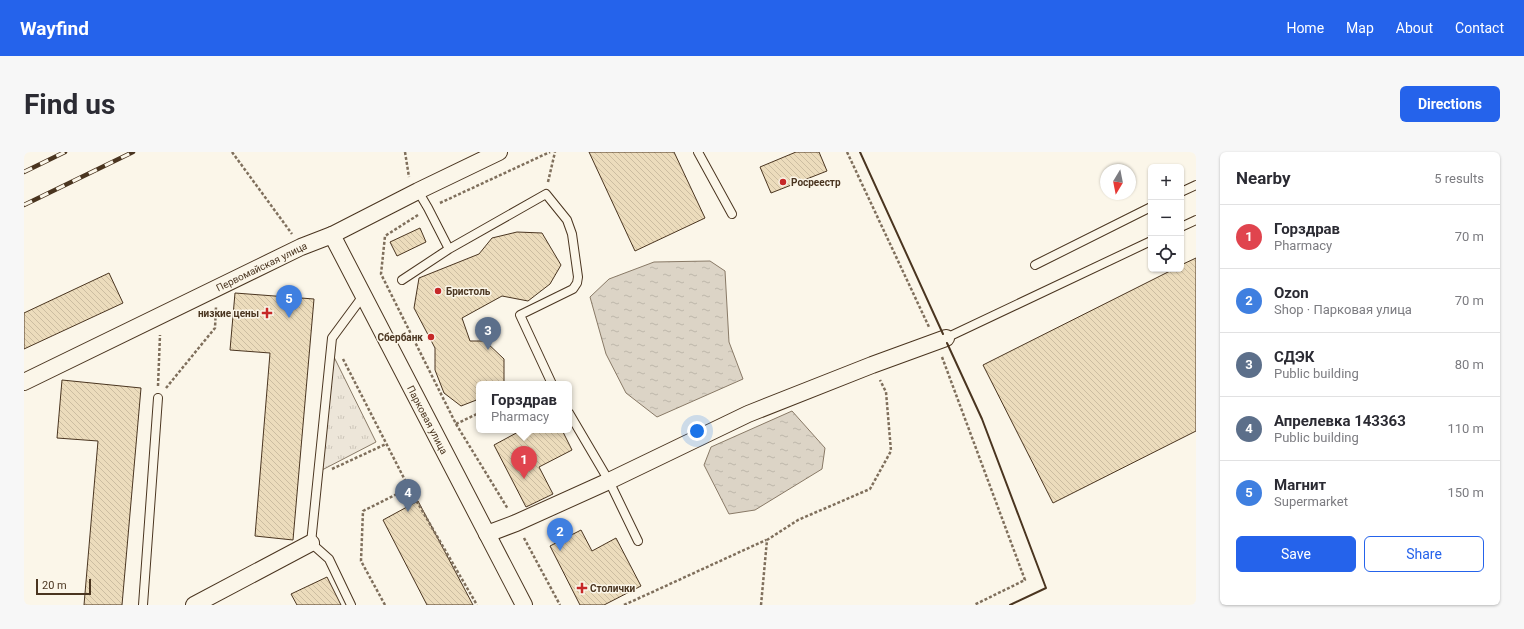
<!DOCTYPE html>
<meta charset="utf-8">
<style>
:root{--surface:#fff;--page:#f7f7f7;--text:#2b2b33;--muted:#7c7c81;--line:#e1e1e2;--accent:#2563eb}
body{margin:0;font-family:Roboto,sans-serif;background:var(--page);color:var(--text)}
.controls{position:absolute;right:12px;top:12px;display:grid;overflow:hidden;border-radius:6px;box-shadow:0 1px 3px #0004}
.controls button{width:36px;height:36px;display:grid;place-items:center;padding:0;border:0;border-bottom:1px solid var(--line);background:var(--surface);color:var(--text);font:20px sans-serif}
.compass{position:absolute;left:1076px;top:12px;width:36px;height:36px;border-radius:50%;background:var(--surface);box-shadow:0 1px 3px #0004;rotate:190deg}
.scale{position:absolute;left:12px;bottom:10px;width:55px;box-sizing:border-box;padding-left:4px;border:2px solid #4a3520;border-top:0;font-size:11px;line-height:14px;white-space:nowrap;color:#4a3520;-webkit-text-stroke:3px #fbf6e9;paint-order:stroke}
.you{position:absolute;left:673px;top:279px;width:14px;height:14px;margin:-10px;border:3px solid #fff;border-radius:50%;background:#1a73e8;box-shadow:0 0 0 6px #1a73e833}
.badge{display:grid;place-items:center;width:26px;height:26px;border-radius:50%;background:var(--accent);color:#fff;font-size:13px;font-weight:700}
.pin{position:absolute;translate:-50% -33px;filter:drop-shadow(0 1px 2px #0008)}
.pin::after{content:'';position:absolute;top:21px;width:14px;height:12px;background:inherit;clip-path:polygon(0 0,100% 0,50% 100%)}
.popup{position:absolute;left:452px;top:229px;width:96px;height:52px;box-sizing:border-box;display:grid;place-content:center;border-radius:6px;background:var(--surface);filter:drop-shadow(0 1px 3px #0005);font-size:13px;white-space:nowrap;color:var(--muted)}
.popup b{font-size:15px;color:var(--text)}
.popup::after{content:'';position:absolute;left:50%;top:100%;margin-left:-8px;border:8px solid transparent;border-top-color:var(--surface)}
.list{margin:0;padding:0;list-style:none}
h2{display:flex;justify-content:space-between;align-items:center;height:52px;margin:0;padding:0 16px;font-size:17px}
h2 small{font-size:13px;font-weight:400;color:var(--muted)}
.list li{display:grid;grid-template-columns:26px 1fr auto;gap:12px;align-items:center;box-sizing:border-box;height:64px;padding:0 16px;border-top:1px solid var(--line)}
.list b{display:block;font-size:15px;white-space:nowrap}
.list p{margin:0;font-size:13px;white-space:nowrap;color:var(--muted)}
.list em{font-size:13px;font-style:normal;color:var(--muted)}
.actions{display:flex;gap:8px;padding:12px 16px}
.actions a{flex:1;padding:9px 0;border:1px solid var(--accent);border-radius:6px;text-align:center;font-size:14px;color:var(--accent)}
.actions .main{background:var(--accent);color:#fff}
.icon{flex:none;width:22px;height:22px;fill:none;stroke:currentColor;stroke-width:2;stroke-linecap:round;stroke-linejoin:round}
.map{position:relative;flex:none;width:1172px;height:453px;overflow:hidden;border-radius:6px}
header{display:flex;align-items:center;gap:24px;box-sizing:border-box;height:56px;padding:0 20px;background:var(--accent);color:#fff}
header strong{font-size:19px}
nav{display:flex;gap:22px;margin-inline-start:auto;font-size:14px}
.intro{display:flex;align-items:center;justify-content:space-between;box-sizing:border-box;height:96px;padding:0 24px}
h1{margin:0;font-size:28px}
.button{padding:10px 18px;border-radius:6px;background:var(--accent);color:#fff;font-size:14px;font-weight:700}
main{display:flex;gap:24px;padding:0 24px}
aside{flex:1;background:var(--surface);border-radius:6px;box-shadow:0 1px 3px #0004}
.map>svg:first-child{display:block}
.park{fill:url(#park-tufts);stroke:#887966}
.water{fill:url(#water-ripples);stroke:#887966}
.building{fill:url(#building-back-hatch);stroke:#4a3520}
.lines{fill:none;stroke-linecap:round;stroke-linejoin:round}
.lane-casing{stroke:#4a3520;stroke-width:10}
.street-casing{stroke:#4a3520;stroke-width:18}
.path{stroke:#7f6f5c;stroke-width:2.5;stroke-dasharray:3 2;stroke-linecap:butt}
.lane{stroke:#fbf6e9;stroke-width:8}
.street{stroke:#fbf6e9;stroke-width:16}
.rail-casing{stroke:#4a3520;stroke-width:4.5}
.rail{stroke:#fbf6e9;stroke-width:3;stroke-dasharray:9;stroke-linecap:butt}
.wall{stroke:#4a3520;stroke-width:2}
.poi-dot{fill:#c62828;stroke:#fbf6e9;stroke-width:1.5}
.labels{text-anchor:middle;stroke-width:3;stroke-linejoin:round;paint-order:stroke}
.poi-label{font-size:10px;font-weight:bold;fill:#4a3520;stroke:#fbf6e9;text-anchor:start}
.street-label{font-size:10px;fill:#4a3520;stroke:#fbf6e9}
</style>
<header>
<strong>Wayfind</strong>
<nav><a>Home</a><a>Map</a><a>About</a><a>Contact</a></nav>
</header>
<div class="intro"><h1>Find us</h1><a class="button">Directions</a></div>
<main>
<div class="map">
<svg width="1172" height="453" viewBox="0 0 1172 453">
<defs>
<pattern id="park-tufts" width="24" height="20" patternUnits="userSpaceOnUse"><rect width="24" height="20" fill="#ede6d9"/><path d="M3 7l-1-3M5 7V3M7 7l1-3M15 17l-1-3M17 17v-4M19 17l1-3" fill="none" stroke="#cdc6ba"/></pattern>
<pattern id="water-ripples" width="26" height="14" patternUnits="userSpaceOnUse"><rect width="26" height="14" fill="#dcd4c6"/><path d="M2 4q2-2 4 0t4 0M15 11q2-2 4 0t4 0" fill="none" stroke="#beb7aa"/></pattern>
<pattern id="building-back-hatch" width="6" height="6" patternUnits="userSpaceOnUse"><rect width="6" height="6" fill="#ecdcbc"/><path d="M-1 5l2 2M0 0l6 6M5-1l2 2" fill="none" stroke="#ccbda1"/></pattern>
</defs>
<rect width="100%" height="100%" fill="#fbf6e9"/>
<path class="park" d="M310 205 352 290 298 318Z"/>
<path class="water" d="M686 109 701 119 705 190 719 227 633 265 602 241 582 202 566 145 585 127 630 110Z
M768 259 801 296 798 317 731 358 705 362 680 313 687 295Z"/>
<path class="building" d="M565 0H650L681 66 611 99Z
M772 0H795L803 19 747 41 736 15Z
M396 76 402 90 373 104 366 90Z
M493 80 518 81 537 113 526 132 504 149 478 144 438 166 446 189H461L480 207V232H455V247L437 254 420 241 411 218V196L390 156 395 126 455 102 468 86Z
M1172 106V279L1029 351 959 213 1150 117H1157V113Z
M85 121 99 151 0 197V161Z
M211 141 290 147 269 388 231 384 246 201 206 198Z
M38 228 117 236 98 453H60L74 289 33 286Z
M501 278H538L548 298 515 315 529 342 502 355 470 293 496 279V280Z
M394 349 449 453H403L359 368Z
M557 378 568 399 592 386 617 434 580 453H556L526 394Z
M303 425 317 453H273L267 442Z"/>
<g class="lines">
<defs>
<path id="lane" d="M674 0 708 62
M394 39 404 56 425 97
M1157 40 1172 33
M1157 75 1172 68
M1011 113 1127 55
M378 128 425 97 522 42 543 68 548 82 554 125 553 131 549 137 496 163 528 232
M922 186 1127 89
M545 261 585 329 614 389
M119 453 134 246
M327 453 305 407 287 391 308 186 339 144"/>
<g id="street">
<path id="s1" d="M308 83 500 453"/>
<path id="s2" d="M0 230 277 95 308 83 394 39 475 0"/>
<path d="M463 382 492 371 585 329 724 262 848 213 922 186"/>
<path d="M170 453 287 391"/>
</g>
</defs>
<use href="#lane" class="lane-casing"/>
<use href="#street" class="street-casing"/>
<path class="path" d="M208 0 268 82
M381 0 385 25
M823 0 905 175
M524 30 531 0
M416 51 526 0
M394 63 361 84 357 122 432 272 455 261
M918 205 1001 428 950 453
M319 207 385 336 453 453
M134 234 136 183
M142 236 191 176 192 155
M432 272 484 357
M308 317 362 292
M500 386 536 453
M361 453 337 409 339 359 385 336
M600 453 742 388
M737 453 743 388 774 368 846 337 867 299 862 240 856 228"/>
<use href="#lane" class="lane"/>
<use href="#street" class="street"/>
<defs>
<path id="rail" d="M0 20 41 0
M0 53 109 0"/>
</defs>
<use href="#rail" class="rail-casing"/>
<use href="#rail" class="rail"/>
<path class="wall" d="M836 0 919 182
M923 191 958 267 1022 436 986 453"/>
</g>
<g class="poi-dot">
<circle cx="759" cy="30" r="4"/>
<circle cx="414" cy="139" r="4"/>
<path d="M241 155h4v4h4v4h-4v4h-4v-4h-4v-4h4z"/>
<circle cx="407" cy="185" r="4"/>
<path d="M556 430h4v4h4v4h-4v4h-4v-4h-4v-4h4z"/>
</g>
<g class="labels">
<g class="poi-label">
<text x="767" y="34">Росреестр</text>
<text x="422" y="143">Бристоль</text>
<text x="235" y="165" text-anchor="end">низкие цены</text>
<text x="399" y="189" text-anchor="end">Сбербанк</text>
<text x="566" y="440">Столички</text>
</g>
<g class="street-label">
<text dy="4" stroke="none"><textPath href="#s2" startOffset="264">Первомайская улица</textPath></text>
<text dy="4" stroke="none"><textPath href="#s1" startOffset="208">Парковая улица</textPath></text>
</g>
</g>
</svg>
<div class="controls">
<button>+</button>
<button>−</button>
<button><svg class="icon" aria-label="locate" viewBox="0 0 24 24"><circle cx="12" cy="12" r="6"/><path d="M12 2v4M12 18v4M2 12h4M18 12h4"/></svg></button>
</div>
<svg class="compass" viewBox="-18 -18 36 36"><path d="M0-13l5 13h-10z" fill="#e53935"/><path d="M0 13l5-13h-10z" fill="#7c7c81"/></svg>
<div class="scale">20 m</div>
<div class="you"></div>
<div class="pin badge" style="left:500px;top:327px;background:#e0444e">1</div>
<div class="popup"><b>Горздрав</b>Pharmacy</div>
<div class="pin badge" style="left:536px;top:399px;background:#3f7fe0">2</div>
<div class="pin badge" style="left:464px;top:198px;background:#5c6f8a">3</div>
<div class="pin badge" style="left:384px;top:360px;background:#5c6f8a">4</div>
<div class="pin badge" style="left:265px;top:166px;background:#3f7fe0">5</div>
</div>
<aside>
<h2>Nearby<small>5 results</small></h2>
<ul class="list">
<li><span class="badge" style="background:#e0444e">1</span><div><b>Горздрав</b><p>Pharmacy</p></div><em>70 m</em></li>
<li><span class="badge" style="background:#3f7fe0">2</span><div><b>Ozon</b><p>Shop · Парковая улица</p></div><em>70 m</em></li>
<li><span class="badge" style="background:#5c6f8a">3</span><div><b>СДЭК</b><p>Public building</p></div><em>80 m</em></li>
<li><span class="badge" style="background:#5c6f8a">4</span><div><b>Апрелевка 143363</b><p>Public building</p></div><em>110 m</em></li>
<li><span class="badge" style="background:#3f7fe0">5</span><div><b>Магнит</b><p>Supermarket</p></div><em>150 m</em></li>
</ul>
<div class="actions"><a class="main">Save</a><a>Share</a></div>
</aside>
</main>
